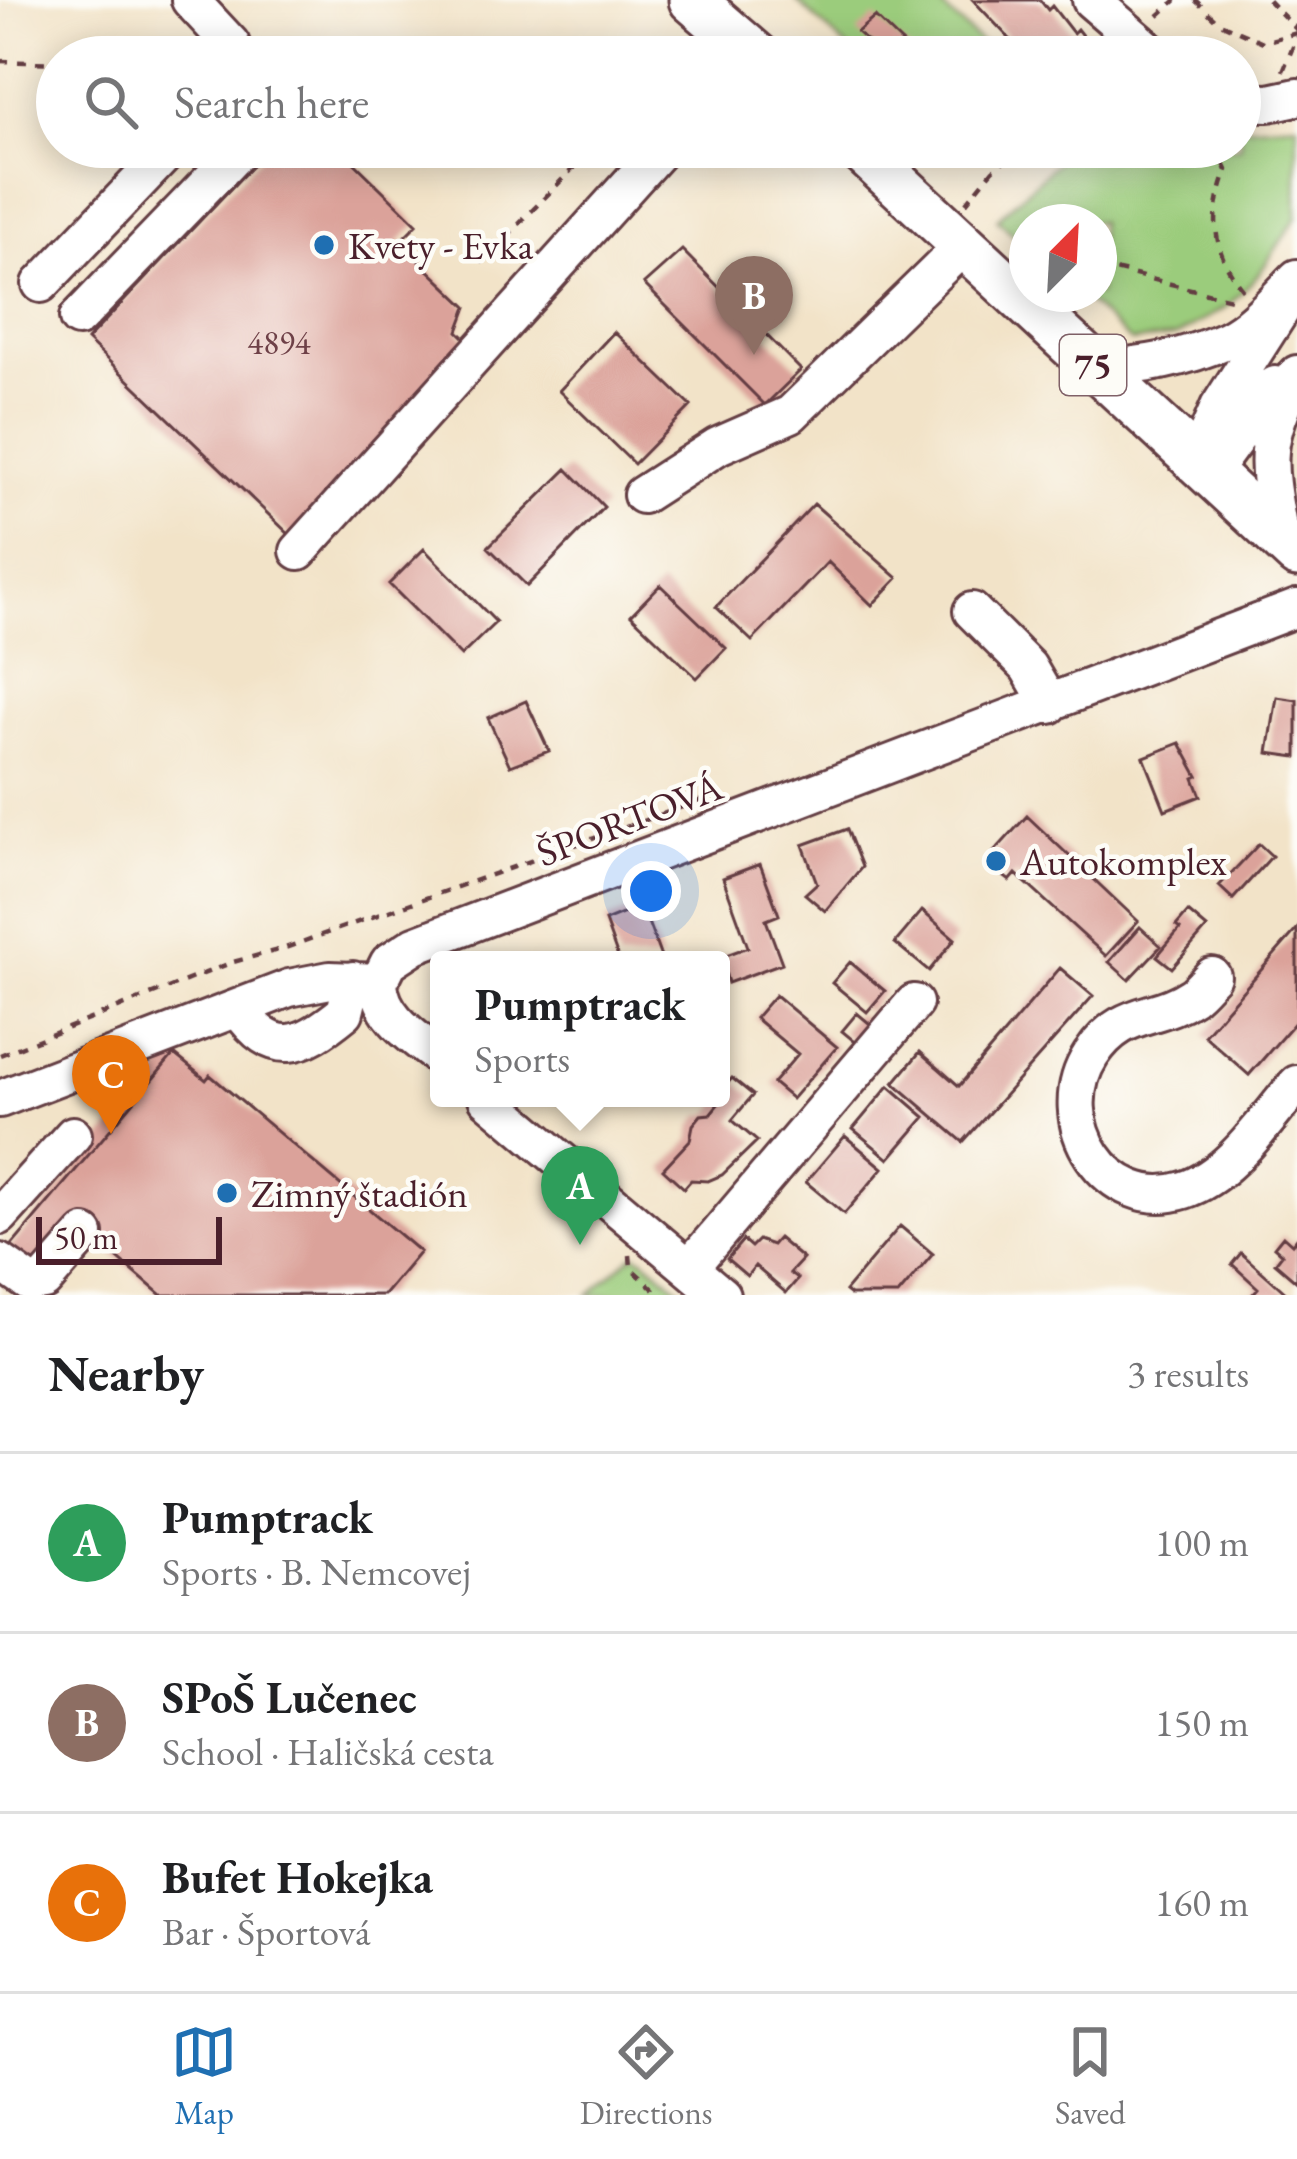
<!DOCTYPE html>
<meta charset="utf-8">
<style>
:root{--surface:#fff;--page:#f2f2f2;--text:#202124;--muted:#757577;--line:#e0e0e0;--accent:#1f6fb2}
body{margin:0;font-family:"EB Garamond",serif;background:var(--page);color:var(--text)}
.compass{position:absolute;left:1009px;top:204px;width:108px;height:108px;border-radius:50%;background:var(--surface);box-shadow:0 6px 30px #0003;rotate:24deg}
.scale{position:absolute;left:36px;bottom:30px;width:186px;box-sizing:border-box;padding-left:12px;border:6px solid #4a1f2b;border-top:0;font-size:33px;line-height:42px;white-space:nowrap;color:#4a1f2b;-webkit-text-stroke:9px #fdfcf7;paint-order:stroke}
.you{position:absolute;left:651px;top:891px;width:42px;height:42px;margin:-30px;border:9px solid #fff;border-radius:50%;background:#1a73e8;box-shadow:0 0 0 18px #1a73e833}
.badge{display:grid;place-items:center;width:78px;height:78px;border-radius:50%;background:var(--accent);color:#fff;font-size:39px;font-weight:700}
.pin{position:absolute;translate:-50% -99px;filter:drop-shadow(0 3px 6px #0008)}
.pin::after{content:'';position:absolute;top:63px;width:42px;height:36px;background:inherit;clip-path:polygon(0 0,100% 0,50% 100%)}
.popup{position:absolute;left:430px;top:951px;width:300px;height:156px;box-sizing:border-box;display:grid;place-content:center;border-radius:12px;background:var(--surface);filter:drop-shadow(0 3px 9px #0005);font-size:39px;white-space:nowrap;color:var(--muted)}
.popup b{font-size:45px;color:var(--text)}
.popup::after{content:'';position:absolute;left:50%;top:100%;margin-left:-24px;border:24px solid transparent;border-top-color:var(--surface)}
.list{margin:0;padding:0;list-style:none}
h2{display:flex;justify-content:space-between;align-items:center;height:156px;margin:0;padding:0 48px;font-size:51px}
h2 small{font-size:39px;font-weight:400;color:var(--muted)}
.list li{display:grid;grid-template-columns:78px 1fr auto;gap:36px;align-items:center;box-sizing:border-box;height:180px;padding:0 48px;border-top:3px solid var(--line)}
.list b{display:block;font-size:45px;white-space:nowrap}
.list p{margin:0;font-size:39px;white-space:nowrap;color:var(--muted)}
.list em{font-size:39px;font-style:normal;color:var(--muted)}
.icon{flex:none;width:66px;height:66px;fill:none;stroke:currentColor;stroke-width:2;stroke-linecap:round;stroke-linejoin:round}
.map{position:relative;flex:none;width:1297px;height:1295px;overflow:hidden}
.search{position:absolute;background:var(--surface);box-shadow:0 6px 30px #0003;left:36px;right:36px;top:36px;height:132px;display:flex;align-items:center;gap:30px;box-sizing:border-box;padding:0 42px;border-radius:66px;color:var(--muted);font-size:45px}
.sheet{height:696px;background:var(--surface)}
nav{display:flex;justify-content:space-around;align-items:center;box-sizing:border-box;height:168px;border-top:3px solid var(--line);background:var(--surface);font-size:33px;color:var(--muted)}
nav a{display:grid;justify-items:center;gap:6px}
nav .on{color:var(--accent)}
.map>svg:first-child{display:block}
.green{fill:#9bcc7b;stroke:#727653;stroke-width:3}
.building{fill:#dba29a}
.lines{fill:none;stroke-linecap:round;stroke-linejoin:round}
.minor-casing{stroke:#633c43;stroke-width:42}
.major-casing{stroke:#633c43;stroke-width:51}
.path{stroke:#633c43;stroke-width:4.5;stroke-dasharray:9 9;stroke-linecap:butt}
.minor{stroke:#fff;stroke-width:36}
.major{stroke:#fff;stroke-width:45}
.poi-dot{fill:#1f6fb2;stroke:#fdfcf7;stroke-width:4.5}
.labels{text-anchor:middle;stroke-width:9;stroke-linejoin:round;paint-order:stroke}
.number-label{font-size:33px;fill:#6e4047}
.shield{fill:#fdfcf7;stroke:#806168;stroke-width:3}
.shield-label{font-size:36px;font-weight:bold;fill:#4a1f2b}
.poi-label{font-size:39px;fill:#4a1f2b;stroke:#fdfcf7;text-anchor:start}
.street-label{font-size:39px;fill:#4a1f2b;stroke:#fdfcf7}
</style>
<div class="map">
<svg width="1297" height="1295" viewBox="0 0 1297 1295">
<rect width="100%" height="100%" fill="#fdfcf7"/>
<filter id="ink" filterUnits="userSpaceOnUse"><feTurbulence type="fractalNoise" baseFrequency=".00833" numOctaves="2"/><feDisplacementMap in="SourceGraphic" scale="24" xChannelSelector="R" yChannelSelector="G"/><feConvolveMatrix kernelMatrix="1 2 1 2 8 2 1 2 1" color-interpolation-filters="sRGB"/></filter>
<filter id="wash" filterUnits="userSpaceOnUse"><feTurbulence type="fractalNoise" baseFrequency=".004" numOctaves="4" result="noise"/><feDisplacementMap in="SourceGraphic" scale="48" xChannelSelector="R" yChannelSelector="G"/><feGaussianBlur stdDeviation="2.7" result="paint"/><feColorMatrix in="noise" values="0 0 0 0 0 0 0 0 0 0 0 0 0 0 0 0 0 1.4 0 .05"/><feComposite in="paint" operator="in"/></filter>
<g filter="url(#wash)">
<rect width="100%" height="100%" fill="#f2e3c8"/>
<path class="green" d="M796 0H934L996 57H857Z
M1297 123V217L1259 274 1229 305 1177 336 1131 342 1079 294H1099V222H1027V247L997 219 1073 147H1240V127Z
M634 1254 643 1258 687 1295H589Z"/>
<g id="blocks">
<path class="building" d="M973 0H1040L1048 10 1052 6 1073 33 1077 29 1099 57H1027Z
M875 17 900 41 918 57H884L857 32Z
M270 147H290L299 155 307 147H338L417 224 399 242 467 307 458 331 471 344 292 537 87 340Z
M682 250 801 370 765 405 644 284Z
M614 332 691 406 634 464 559 391Z
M567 469 604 507 527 586 488 547Z
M814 504 898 578 872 605 828 562 752 641 716 607Z
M424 549 496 622 461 656 389 584Z
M660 585 726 648 697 678 631 615Z
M1277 697 1297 700V757L1268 753Z
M526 701 549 751 510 766 488 718Z
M1180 743 1198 776 1194 778 1201 796 1165 810 1144 757Z
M1027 816 1138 921 1106 956 1016 874 1010 881 994 869 993 853Z
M847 829 862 867 825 911 805 894 817 883 803 845Z
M1259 844 1272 856 1233 899 1219 886Z
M760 864 779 915 766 920 782 963 728 983 721 957 748 947 723 878Z
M642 906 662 960H619L605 921Z
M922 911 955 939 929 971 895 943Z
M1188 912 1207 928 1172 968 1157 956 1180 929 1176 926Z
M1140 927 1161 946 1129 980 1109 962Z
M1297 929V1020L1249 1075 1204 1035Z
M850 962 885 991 867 1012 832 983Z
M1060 968 1093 996 963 1142 894 1083 920 1052 959 1086Z
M775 995 837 1047 792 1099 773 1083 798 1054 755 1018Z
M857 1013 875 1028 860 1046 842 1031Z
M174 1054 206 1080 210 1075 420 1252 384 1295H161L79 1225 63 1244 57 1238 30 1269 8 1250Z
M732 1078 753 1095 732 1120 757 1141 722 1175 708 1181 691 1180 684 1188 663 1169 690 1140 693 1125 701 1115 710 1114 719 1103 714 1098H721V1091Z
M889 1086 925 1117 889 1159 853 1129Z
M845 1136 883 1168 844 1214 806 1182Z
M900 1226 933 1254 898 1295H850L845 1291Z
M1283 1236 1292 1244 1297 1238V1282L1275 1263 1282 1254 1274 1247Z
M778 1238 803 1259 790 1273 798 1279 786 1293 755 1266 747 1276 727 1259 743 1240 751 1247 758 1240 772 1245Z
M1241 1253 1268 1277 1288 1295H1252L1258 1288 1232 1264Z"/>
</g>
</g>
<g filter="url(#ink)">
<use href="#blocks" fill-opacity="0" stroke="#633c43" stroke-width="3"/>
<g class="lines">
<defs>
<path id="minor" d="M190 0 231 44 234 57
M1091 0 1157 57
M1240 102 1269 103 1297 97
M41 284 172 147
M78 318 243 147
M1096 368C1139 367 1186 358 1226 340 1253 327 1276 299 1297 278
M1196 461 1219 407 1283 307
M1210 474 1275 385
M642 495 718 446 791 414 965 244
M1280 538C1266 460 1261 447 1297 374
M299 551 663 147
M972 611 1028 667 1050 705
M1212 976C1206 982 1199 991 1192 996 1155 1021 1122 1008 1091 1055 1048 1121 1108 1214 1184 1190 1231 1175 1265 1120 1297 1084
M379 982 389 962 415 945 1297 608
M379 982C380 1017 414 1037 439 1057
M238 1008C274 1060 301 1048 345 1012L353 980
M487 1098 721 1295
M0 1099 289 988 330 980 379 982
M0 1216 73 1135
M0 1262 30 1283 44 1281 85 1234
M689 1268 914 1003"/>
<path id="major" d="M692 0 758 57
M858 147 1297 554"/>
</defs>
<use href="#minor" class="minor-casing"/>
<use href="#major" class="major-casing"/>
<path class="path" d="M1195 0 1218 22 1263 42 1297 33
M1268 0 1297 30
M1158 16 1176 0
M681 57 689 48
M0 61 57 63
M1283 71 1297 37
M1216 147 1227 170C1210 216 1211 251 1243 290
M966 203 993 170 1021 147
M481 263 594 147
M1099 266 1231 299
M0 1055 233 962 282 949 705 799
M119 1113 147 1080 144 1077
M630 1255 631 1268 660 1295"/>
<use href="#minor" class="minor"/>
<use href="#major" class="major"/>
</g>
</g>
<g class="poi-dot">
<circle cx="324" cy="245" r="12"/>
<circle cx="996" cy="861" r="12"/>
<circle cx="227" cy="1193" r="12"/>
</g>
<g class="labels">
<g class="number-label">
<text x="279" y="354">4894</text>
</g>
<rect class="shield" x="1060" y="335" width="66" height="60" rx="9"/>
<g class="shield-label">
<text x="1093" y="378">75</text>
</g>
<g class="poi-label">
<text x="348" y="259">Kvety - Evka</text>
<text x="1020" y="875">Autokomplex</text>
<text x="251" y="1207">Zimný štadión</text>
</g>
<g class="street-label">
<text transform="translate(629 819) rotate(-21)" y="14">ŠPORTOVÁ</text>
</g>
</g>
</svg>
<svg class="compass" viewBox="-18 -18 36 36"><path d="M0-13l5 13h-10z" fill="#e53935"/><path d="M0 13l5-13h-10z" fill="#757577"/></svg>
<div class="scale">50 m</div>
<div class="you"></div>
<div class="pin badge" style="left:580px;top:1245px;background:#2e9e5b">A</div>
<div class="popup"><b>Pumptrack</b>Sports</div>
<div class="pin badge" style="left:754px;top:355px;background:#8d6e63">B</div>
<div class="pin badge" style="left:111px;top:1134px;background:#e8710a">C</div>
<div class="search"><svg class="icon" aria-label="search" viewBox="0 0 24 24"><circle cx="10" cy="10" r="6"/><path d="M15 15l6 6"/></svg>Search here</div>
</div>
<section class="sheet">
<h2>Nearby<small>3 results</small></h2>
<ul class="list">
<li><span class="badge" style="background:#2e9e5b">A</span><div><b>Pumptrack</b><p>Sports · B. Nemcovej</p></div><em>100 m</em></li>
<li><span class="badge" style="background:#8d6e63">B</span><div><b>SPoŠ Lučenec</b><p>School · Haličská cesta</p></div><em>150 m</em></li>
<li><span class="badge" style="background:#e8710a">C</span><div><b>Bufet Hokejka</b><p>Bar · Športová</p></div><em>160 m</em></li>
</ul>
</section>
<nav>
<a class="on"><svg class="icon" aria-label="map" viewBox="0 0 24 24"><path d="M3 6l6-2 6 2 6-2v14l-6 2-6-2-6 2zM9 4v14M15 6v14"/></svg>Map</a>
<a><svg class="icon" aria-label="directions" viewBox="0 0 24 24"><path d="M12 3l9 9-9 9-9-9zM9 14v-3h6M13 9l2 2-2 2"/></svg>Directions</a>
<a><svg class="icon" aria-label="saved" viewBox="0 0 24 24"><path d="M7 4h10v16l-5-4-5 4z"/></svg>Saved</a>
</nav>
